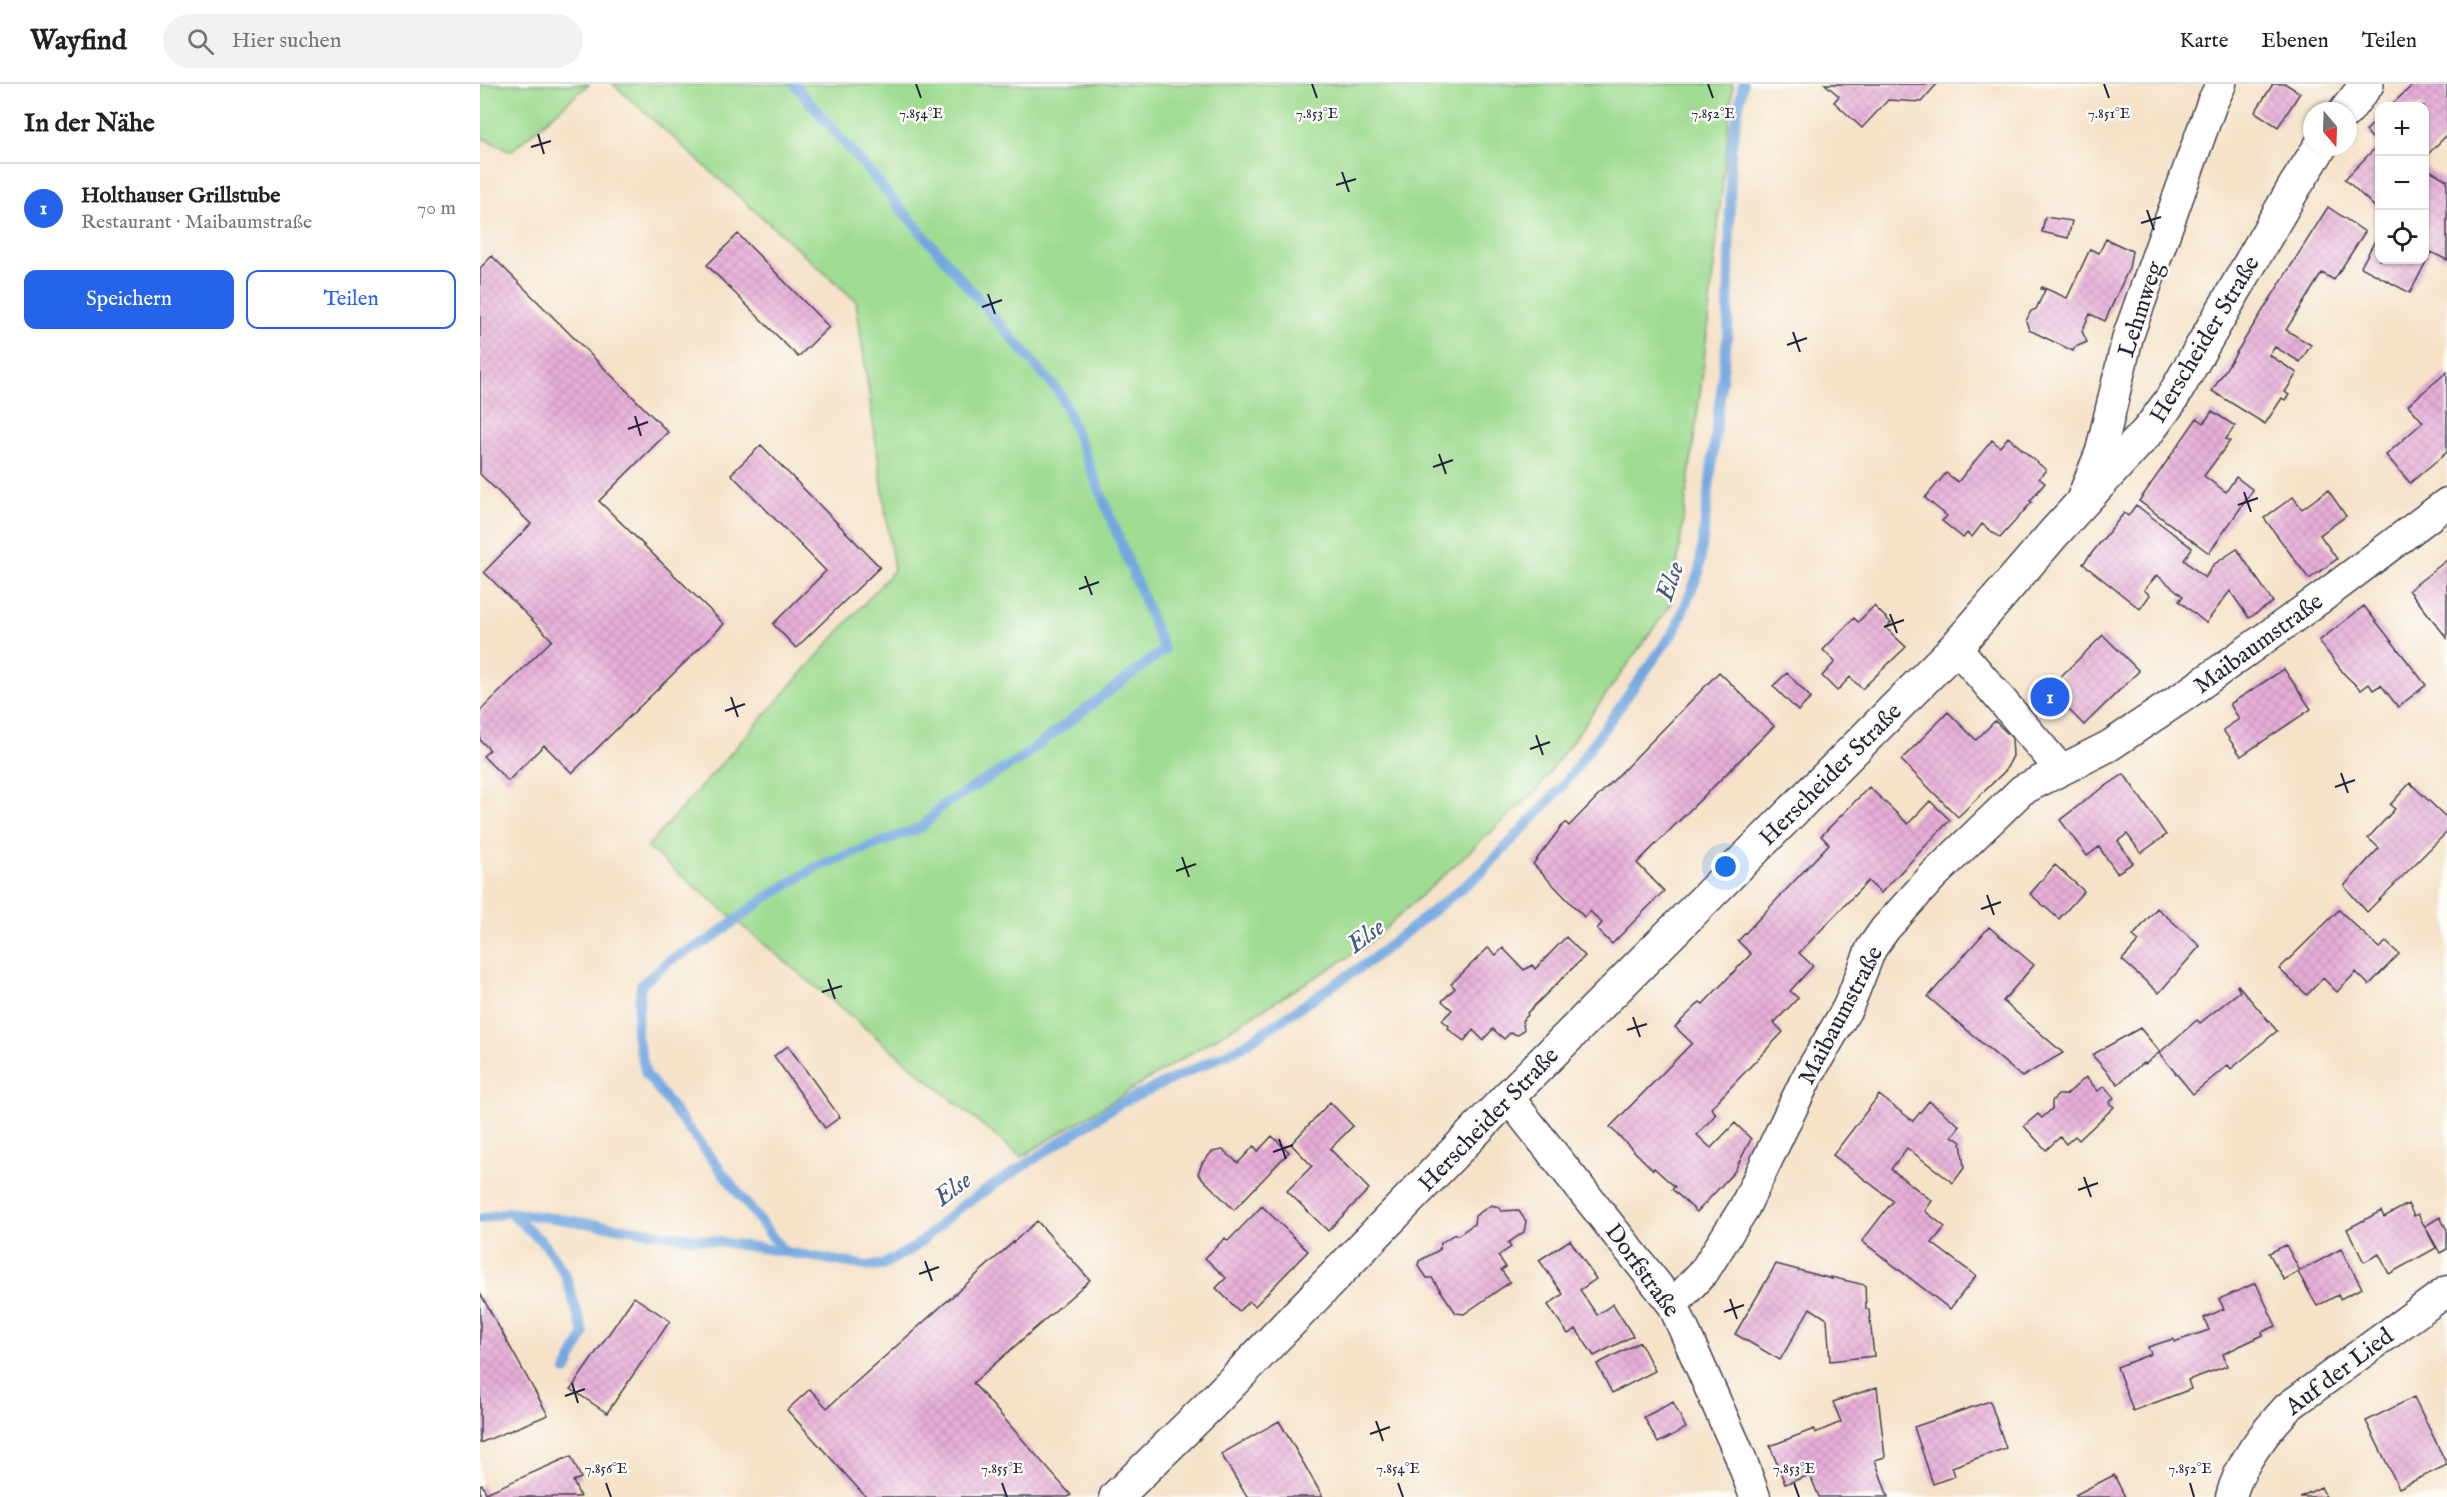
<!DOCTYPE html>
<html lang="de">
<meta charset="utf-8">
<style>
:root{--surface:#fff;--page:#f2f2f2;--text:#202124;--muted:#757577;--line:#e0e0e0;--accent:#2563eb}
body{margin:0;font-family:"IM FELL English",serif;background:var(--page);color:var(--text)}
.controls{position:absolute;right:18px;top:18px;display:grid;overflow:hidden;border-radius:12px;box-shadow:0 2px 4px #0004}
.controls button{width:54px;height:54px;display:grid;place-items:center;padding:0;border:0;border-bottom:2px solid var(--line);background:var(--surface);color:var(--text);font:30px sans-serif}
.compass{position:absolute;left:1823px;top:18px;width:54px;height:54px;border-radius:50%;background:var(--surface);box-shadow:0 2px 4px #0004;rotate:161deg}
.you{position:absolute;left:1246px;top:783px;width:21px;height:21px;margin:-15px;border:4px solid #fff;border-radius:50%;background:#1a73e8;box-shadow:0 0 0 9px #1a73e833}
.badge{display:grid;place-items:center;width:39px;height:39px;border-radius:50%;background:var(--accent);color:#fff;font-size:20px;font-weight:700}
.pin{position:absolute;translate:-50% -50%;border:3px solid #fff;box-shadow:0 2px 6px #0006}
.list{margin:0;padding:0;list-style:none}
h2{display:flex;justify-content:space-between;align-items:center;height:78px;margin:0;padding:0 24px;font-size:26px}
h2 small{font-size:20px;font-weight:400;color:var(--muted)}
.list li{display:grid;grid-template-columns:39px 1fr auto;gap:18px;align-items:center;box-sizing:border-box;height:90px;padding:0 24px;border-top:2px solid var(--line)}
.list b{display:block;font-size:22px;white-space:nowrap}
.list p{margin:0;font-size:20px;white-space:nowrap;color:var(--muted)}
.list em{font-size:20px;font-style:normal;color:var(--muted)}
.actions{display:flex;gap:12px;padding:18px 24px}
.actions a{flex:1;padding:14px 0;border:2px solid var(--accent);border-radius:12px;text-align:center;font-size:21px;color:var(--accent)}
.actions .main{background:var(--accent);color:#fff}
.icon{flex:none;width:33px;height:33px;fill:none;stroke:currentColor;stroke-width:2;stroke-linecap:round;stroke-linejoin:round}
.map{position:relative;flex:none;width:1967px;height:1413px;overflow:hidden}
header{display:flex;align-items:center;gap:36px;box-sizing:border-box;height:84px;padding:0 30px;background:var(--surface);border-bottom:2px solid var(--line)}
header strong{font-size:28px}
nav{display:flex;gap:33px;margin-inline-start:auto;font-size:21px}
.search{width:420px;height:54px;background:var(--page);display:flex;align-items:center;gap:15px;box-sizing:border-box;padding:0 21px;border-radius:33px;color:var(--muted);font-size:22px}
main{display:flex}
aside{flex:1;background:var(--surface)}
.map>svg:first-child{display:block}
.grass{fill:#9fdc91;stroke:#607f66;stroke-width:1.5}
.lines{fill:none;stroke-linecap:round;stroke-linejoin:round}
.stream{stroke:#73a7e0;stroke-width:10}
.building{fill:url(#building-cross-hatch)}
.minor-casing{stroke:#423f50;stroke-width:33}
.secondary-casing{stroke:#423f50;stroke-width:36}
.minor{stroke:#fff;stroke-width:30}
.secondary{stroke:#fff;stroke-width:33}
.ticks{fill:none;stroke:#22223b;stroke-width:2}
.labels{text-anchor:middle;stroke-width:5;stroke-linejoin:round;paint-order:stroke}
.street-label{font-size:24px;fill:#22223b;stroke:#fdfcf7}
.water-label{font-size:26px;font-style:italic;fill:#42577d;stroke:#fdfcf7}
.ticks-label{font-size:15px;text-anchor:middle;fill:#22223b;stroke:#fdfcf7;stroke-width:5;stroke-linejoin:round;paint-order:stroke}
</style>
<header>
<strong>Wayfind</strong>
<div class="search"><svg class="icon" aria-label="search" viewBox="0 0 24 24"><circle cx="10" cy="10" r="6"/><path d="M15 15l6 6"/></svg>Hier suchen</div>
<nav><a>Karte</a><a>Ebenen</a><a>Teilen</a></nav>
</header>
<main>
<aside>
<h2>In der Nähe<small></small></h2>
<ul class="list">
<li><span class="badge">1</span><div><b>Holthauser Grillstube</b><p>Restaurant · Maibaumstraße</p></div><em>70 m</em></li>
</ul>
<div class="actions"><a class="main">Speichern</a><a>Teilen</a></div>
</aside>
<div class="map">
<svg width="1967" height="1413" viewBox="0 0 1967 1413">
<defs>
<pattern id="building-cross-hatch" width="8" height="8" patternUnits="userSpaceOnUse" patternTransform="scale(1.5)"><rect width="8" height="8" fill="#e7afd8"/><path d="M0 0l8 8M0 8l8-8" fill="none" stroke="#c696ba"/></pattern>
</defs>
<rect width="100%" height="100%" fill="#fdfcf7"/>
<filter id="ink" filterUnits="userSpaceOnUse"><feTurbulence type="fractalNoise" baseFrequency=".0167" numOctaves="2"/><feDisplacementMap in="SourceGraphic" scale="12" xChannelSelector="R" yChannelSelector="G"/><feConvolveMatrix kernelMatrix="1 2 1 2 8 2 1 2 1" color-interpolation-filters="sRGB"/></filter>
<filter id="wash" filterUnits="userSpaceOnUse"><feTurbulence type="fractalNoise" baseFrequency=".008" numOctaves="4" result="noise"/><feDisplacementMap in="SourceGraphic" scale="24" xChannelSelector="R" yChannelSelector="G"/><feGaussianBlur stdDeviation="1.35" result="paint"/><feColorMatrix in="noise" values="0 0 0 0 0 0 0 0 0 0 0 0 0 0 0 0 0 1.4 0 .05"/><feComposite in="paint" operator="in"/></filter>
<g filter="url(#wash)">
<rect width="100%" height="100%" fill="#f5e2c8"/>
<path class="grass" d="M0 0H109L31 67 0 53Z
M133 0H1253L1222 295 1192 519 1057 706 885 863 541 1073 167 763 414 486 376 217Z"/>
<g class="lines">
<path class="stream" d="M29 1128 64 1159 85 1190 104 1250 86 1287
M0 1135 29 1128 282 1164 387 1182 402 1181 435 1163 480 1123 639 1020 761 963 891 876 1002 788 1082 703 1195 546 1219 488 1248 246 1251 65 1263 0
M304 1168 166 990 156 949 161 901 190 876 231 855 281 817 336 783 442 743 462 722 537 677 684 566 581 311 314 0"/>
</g>
<g id="blocks">
<path class="building" d="M1345 0H1457L1441 18 1408 16 1382 44 1354 18 1359 12Z
M1793 0H1806L1820 9 1798 43 1775 28Z
M1934 0H1967V51L1944 74V22H1910Z
M1899 33V127L1865 95 1898 61 1886 47Z
M1944 83 1967 96V176L1951 168 1930 209 1881 183 1899 149V176H1944Z
M1848 123 1885 148 1854 196 1842 189 1806 246 1831 261 1820 278 1795 263 1789 271 1817 289 1805 308 1809 311 1805 316 1802 314 1785 340 1732 307Z
M1565 133 1592 137 1588 154 1562 148Z
M258 150 349 243 318 273 227 181Z
M1626 155 1652 167 1649 184 1625 237 1610 230 1602 247 1607 258 1595 263 1593 267 1549 246 1546 237 1551 227 1556 225 1565 206 1561 205 1562 203 1587 214 1610 165 1619 169Z
M12 172 188 348 119 417 244 540 92 689 64 661 28 697 3 672 10 666 0 656V627L72 556 4 488 51 440 0 390V184Z
M1967 288V368L1930 399 1906 371 1943 338 1928 321Z
M1732 327 1755 342 1746 355 1750 357 1724 392 1746 408 1756 393 1773 406 1729 469 1659 417 1717 334 1724 339Z
M1528 353 1566 386 1559 394 1565 399 1550 417 1552 418 1520 454 1502 440 1492 453 1487 449 1483 454 1462 437 1467 432 1445 414 1466 389 1478 398 1512 356 1520 363Z
M281 361 400 483 316 564 293 540 346 487 251 390Z
M1848 406 1866 432 1840 451 1857 475 1829 495 1784 434 1813 413 1822 425Z
M1656 421 1712 464 1704 476 1725 494 1733 481 1757 465 1793 518 1769 534 1750 507 1726 539 1699 517 1703 512 1677 491 1664 506 1670 511 1660 525 1603 480 1644 429 1648 432Z
M1967 476V554L1929 506Z
M1394 522 1411 539 1406 544 1426 563 1382 605 1370 593 1357 607 1342 592 1355 578 1343 566 1374 534 1378 538Z
M1884 522 1946 601 1918 623 1901 601 1893 606 1889 600 1881 606 1865 591 1839 557Z
M1623 551 1659 587 1604 641 1568 605Z
M1804 585 1831 625 1761 672 1743 646 1759 635 1750 620Z
M1239 588 1294 642 1157 779 1184 807 1132 860 1117 845 1122 839 1110 827 1104 833 1053 780 1082 742 1086 739 1089 742Z
M1307 589 1331 614 1318 627 1293 602Z
M1468 628 1496 656 1515 637 1532 654 1533 672 1525 687 1478 733 1421 676Z
M1644 690 1686 751 1661 769 1647 750 1638 757 1653 779 1637 789 1619 763 1607 772 1580 736 1611 712Z
M1930 699 1967 734V748L1887 828 1864 802 1899 764 1888 754 1915 725 1910 721Z
M1389 703 1428 740 1450 717 1470 736 1401 809 1388 797 1319 869 1333 882 1310 907 1318 914 1294 939 1303 948 1231 1024 1236 1030 1217 1051 1231 1064 1255 1039 1271 1055 1254 1088 1217 1128 1192 1105 1195 1103 1174 1084 1173 1086 1130 1043 1212 959 1195 943 1220 918 1223 920 1271 870 1258 857 1349 760 1341 752Z
M1575 781 1604 807 1579 835 1550 810Z
M1677 824 1720 862 1679 909 1642 876 1659 857 1653 852Z
M1859 826 1899 864 1906 858 1919 870 1889 901 1876 888 1857 908 1843 894 1827 911 1799 885Z
M1509 843 1554 881 1523 917 1583 969 1542 993 1448 913Z
M1086 853 1105 872 1047 929 1048 931 1042 937 1044 945 1038 951 1030 949 1024 955 1013 945 1003 956 993 946 984 957 968 945 969 942 962 936 972 926 962 917 975 904 971 900 1008 864 1016 871 1023 864 1044 886 1052 881 1055 885Z
M1758 901 1797 947 1751 985 1748 981 1713 1010 1679 969 1717 936 1720 939 1760 907 1757 902Z
M1660 944 1680 968 1665 980 1663 979 1638 1000 1612 971Z
M308 962 360 1033 345 1044 294 972Z
M1606 993 1618 1007 1624 1002 1634 1014 1629 1019 1634 1023 1599 1056 1595 1052 1586 1060 1580 1053 1566 1066 1544 1042 1558 1030 1562 1034 1572 1025V1017L1578 1011H1586Z
M1399 1011 1433 1037 1449 1017 1480 1042 1472 1052 1481 1058 1484 1084 1473 1099 1427 1064 1411 1085 1452 1117 1445 1127 1465 1143 1452 1159 1496 1192 1470 1225 1382 1157 1413 1117 1353 1071Z
M850 1018 873 1042 850 1065 889 1105 848 1147 807 1107 832 1082 811 1060Z
M792 1052 809 1068 754 1126 718 1090 722 1079 732 1068 743 1066 758 1079 774 1062 778 1067Z
M1928 1120 1934 1132 1938 1130 1956 1164 1909 1190 1899 1170 1884 1178 1867 1145 1901 1127 1904 1133Z
M1011 1121 1018 1123 1021 1127 1038 1126 1046 1137 1044 1148 1028 1159 1031 1163 1018 1172 1026 1183 1021 1186 1030 1198 984 1230 976 1229 952 1194H947L938 1181 939 1177 959 1166 961 1159 973 1151H978L994 1140 995 1132Z
M782 1122 828 1167 775 1222 769 1217 759 1227 736 1204 746 1194 725 1174 745 1154 748 1157Z
M1960 1133 1967 1146V1165L1960 1169 1945 1142Z
M557 1137 610 1196 493 1299 591 1411 588 1413H386L307 1326 330 1305 347 1324Z
M1090 1156 1116 1195 1100 1206 1117 1231 1133 1220 1153 1252 1114 1272 1096 1245 1088 1250 1068 1221 1083 1210 1059 1176Z
M1806 1161 1820 1187 1804 1196 1789 1169Z
M1861 1165 1882 1204 1860 1215 1858 1211 1837 1222 1818 1188Z
M1296 1180 1352 1195 1351 1193 1385 1201 1386 1225 1389 1226 1394 1272 1350 1277 1347 1235 1330 1224 1300 1276 1255 1250Z
M1776 1199 1796 1242 1782 1248 1783 1251 1743 1270 1747 1282 1708 1296 1711 1305 1653 1327 1637 1283 1671 1270 1668 1263 1693 1255 1694 1258 1729 1246 1724 1234 1744 1225 1739 1215Z
M0 1209 68 1331 0 1359Z
M154 1213 190 1237 127 1329 91 1305Z
M1160 1258 1175 1287 1132 1309 1117 1280Z
M1397 1303 1405 1373 1395 1376 1408 1413H1339L1330 1391 1305 1400 1290 1362 1334 1345 1335 1349 1361 1338 1353 1318Z
M1934 1313 1967 1381 1919 1404 1886 1337Z
M1510 1317 1526 1364 1472 1383 1475 1392 1453 1400 1434 1343Z
M1193 1318 1206 1344 1178 1359 1164 1333Z
M799 1337 802 1342 843 1413H767L744 1375 741 1370Z
M91 1372 101 1394 93 1397 100 1413H0V1401L2 1400 6 1409Z
M1634 1391 1645 1413H1597L1595 1411Z
M1841 1403 1846 1413H1820Z"/>
</g>
</g>
<g filter="url(#ink)">
<use href="#blocks" fill-opacity="0" stroke="#423f50" stroke-width="1.5"/>
<g class="lines">
<defs>
<path id="minor" d="M1601 417 1621 367 1648 252 1732 19 1741 0
M1476 563 1581 686
M1028 1013 1193 1221 1260 1372 1275 1413
M1193 1221 1225 1186 1264 1124 1326 995 1368 923 1391 865 1405 845 1453 792 1542 706 1629 662 1704 612 1845 511 1967 419
M1751 1413C1759 1380 1785 1348 1808 1323L1967 1207"/>
<path id="secondary" d="M1866 27 1887 0
M636 1413 729 1322 1028 1013 1476 563 1575 448 1669 346 1691 316 1815 102 1840 63"/>
</defs>
<use href="#minor" class="minor-casing"/>
<use href="#secondary" class="secondary-casing"/>
<use href="#minor" class="minor"/>
<use href="#secondary" class="secondary"/>
</g>
</g>
<path class="ticks" d="M436 0 441 14M832 0 837 14M1228 0 1233 14M1624 0 1629 14M58 50 64 70M51 63 71 57M862 88 869 108M856 101 876 95M1667 126 1674 146M1661 139 1681 133M508 210 515 230M502 223 522 216M1313 248 1320 268M1307 261 1327 254M155 332 161 352M148 345 168 338M959 370 966 390M953 383 973 376M1764 408 1771 428M1758 421 1778 414M605 492 612 511M599 505 619 498M1410 530 1417 549M1404 543 1424 536M251 613 258 633M245 627 265 620M1056 651 1063 671M1050 665 1070 658M1861 689 1868 709M1855 703 1875 696M702 773 709 793M696 787 716 780M1507 811 1514 831M1501 825 1521 818M348 895 355 915M342 908 362 902M1153 933 1160 953M1147 946 1167 940M799 1055 806 1075M793 1068 813 1061M1604 1093 1611 1113M1598 1106 1618 1099M445 1177 452 1197M439 1190 459 1183M1250 1215 1257 1235M1244 1228 1264 1221M92 1299 98 1319M85 1312 105 1305M896 1337 903 1357M890 1350 910 1343M126 1399 131 1413M522 1399 527 1413M918 1399 923 1413M1314 1399 1319 1413M1710 1399 1714 1413"/>
<g class="labels">
<g class="street-label">
<text transform="translate(1660 225) rotate(-72)" y="8">Lehmweg</text>
<text transform="translate(1724 255) rotate(-59)" y="8">Herscheider Straße</text>
<text transform="translate(1778 559) rotate(-36)" y="8">Maibaumstraße</text>
<text transform="translate(1350 690) rotate(-45)" y="8">Herscheider Straße</text>
<text transform="translate(1360 931) rotate(-62)" y="8">Maibaumstraße</text>
<text transform="translate(1008 1035) rotate(-46)" y="8">Herscheider Straße</text>
<text transform="translate(1163 1186) rotate(54)" y="8">Dorfstraße</text>
<text transform="translate(1859 1287) rotate(-37)" y="8">Auf der Lied</text>
</g>
<g class="water-label">
<text transform="translate(1189 497) rotate(-71)" y="9">Else</text>
<text transform="translate(885 851) rotate(-37)" y="9">Else</text>
<text transform="translate(472 1104) rotate(-37)" y="9">Else</text>
</g>
</g>
<g class="ticks-label">
<text x="441" y="34">7.854°E</text>
<text x="837" y="34">7.853°E</text>
<text x="1233" y="34">7.852°E</text>
<text x="1629" y="34">7.851°E</text>
<text x="126" y="1389">7.856°E</text>
<text x="522" y="1389">7.855°E</text>
<text x="918" y="1389">7.854°E</text>
<text x="1314" y="1389">7.853°E</text>
<text x="1710" y="1389">7.852°E</text>
</g>
</svg>
<div class="controls">
<button>+</button>
<button>−</button>
<button><svg class="icon" aria-label="locate" viewBox="0 0 24 24"><circle cx="12" cy="12" r="6"/><path d="M12 2v4M12 18v4M2 12h4M18 12h4"/></svg></button>
</div>
<svg class="compass" viewBox="-18 -18 36 36"><path d="M0-13l5 13h-10z" fill="#e53935"/><path d="M0 13l5-13h-10z" fill="#757577"/></svg>
<div class="you"></div>
<div class="pin badge" style="left:1570px;top:613px">1</div>
</div>
</main>
